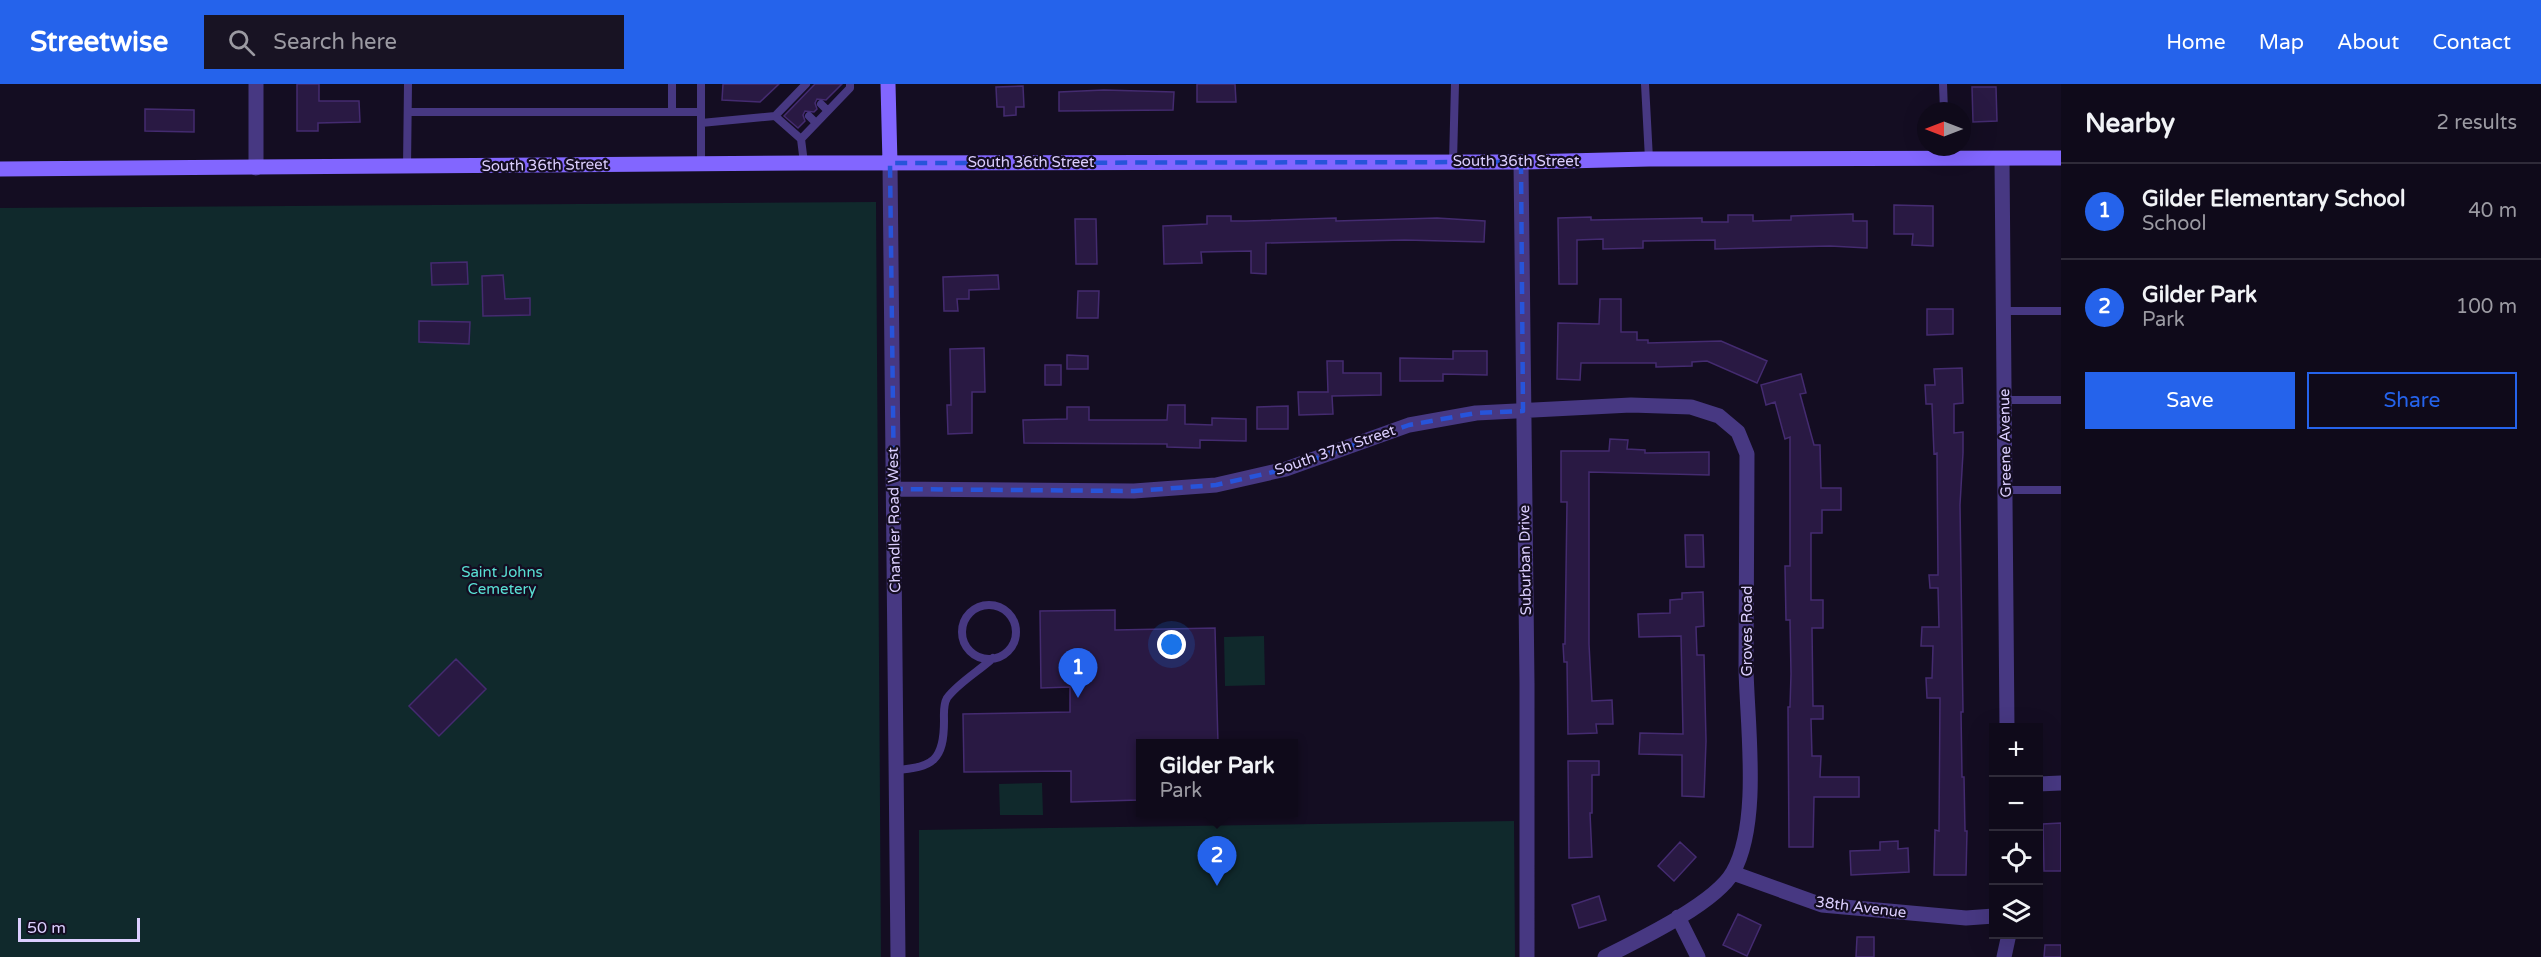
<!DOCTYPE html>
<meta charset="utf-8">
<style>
:root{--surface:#0f0a1a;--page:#181323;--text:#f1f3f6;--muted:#9b9aa2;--line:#2f2b39;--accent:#2563eb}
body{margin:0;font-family:"Varela Round",sans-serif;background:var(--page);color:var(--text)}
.controls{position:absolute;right:18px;bottom:18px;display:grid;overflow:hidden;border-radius:0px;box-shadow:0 6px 24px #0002}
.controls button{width:54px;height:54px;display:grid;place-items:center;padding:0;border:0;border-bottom:2px solid var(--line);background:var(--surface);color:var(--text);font:30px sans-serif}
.compass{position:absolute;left:1917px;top:18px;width:54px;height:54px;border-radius:50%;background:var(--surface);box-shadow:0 6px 24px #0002;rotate:270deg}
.scale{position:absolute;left:18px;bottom:15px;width:122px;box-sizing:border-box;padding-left:6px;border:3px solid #dccfff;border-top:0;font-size:16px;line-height:21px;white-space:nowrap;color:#dccfff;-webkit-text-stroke:4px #140d22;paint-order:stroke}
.you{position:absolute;left:1172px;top:561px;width:21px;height:21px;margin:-15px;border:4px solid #fff;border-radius:50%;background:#1a73e8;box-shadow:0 0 0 9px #1a73e833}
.badge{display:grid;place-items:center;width:39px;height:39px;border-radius:50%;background:var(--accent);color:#fff;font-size:20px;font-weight:700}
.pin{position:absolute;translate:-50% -50px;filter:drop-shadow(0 2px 3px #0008)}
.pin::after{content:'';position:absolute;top:32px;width:21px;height:18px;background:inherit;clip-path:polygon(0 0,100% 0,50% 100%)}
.popup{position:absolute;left:1136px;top:655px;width:162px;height:78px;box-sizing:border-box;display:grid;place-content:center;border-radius:0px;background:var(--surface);filter:drop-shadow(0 2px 4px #0005);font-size:20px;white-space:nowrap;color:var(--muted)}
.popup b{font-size:22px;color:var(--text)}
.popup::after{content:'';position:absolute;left:50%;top:100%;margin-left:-12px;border:12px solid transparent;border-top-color:var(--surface)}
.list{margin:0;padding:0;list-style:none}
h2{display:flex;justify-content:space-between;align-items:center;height:78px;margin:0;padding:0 24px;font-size:26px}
h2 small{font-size:20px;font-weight:400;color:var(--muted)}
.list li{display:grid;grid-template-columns:39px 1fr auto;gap:18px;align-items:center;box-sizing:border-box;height:96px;padding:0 24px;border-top:2px solid var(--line)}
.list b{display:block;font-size:22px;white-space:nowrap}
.list p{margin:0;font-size:20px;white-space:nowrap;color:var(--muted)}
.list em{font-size:20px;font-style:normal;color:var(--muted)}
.actions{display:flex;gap:12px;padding:18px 24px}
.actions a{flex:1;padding:14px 0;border:2px solid var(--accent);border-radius:0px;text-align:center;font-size:21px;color:var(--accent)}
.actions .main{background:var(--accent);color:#fff}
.icon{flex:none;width:33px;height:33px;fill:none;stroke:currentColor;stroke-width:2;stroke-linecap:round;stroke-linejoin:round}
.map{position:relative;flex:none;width:2061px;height:873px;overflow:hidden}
header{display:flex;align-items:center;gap:36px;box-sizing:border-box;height:84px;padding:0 30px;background:var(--accent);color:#fff}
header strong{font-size:28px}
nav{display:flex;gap:33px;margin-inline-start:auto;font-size:21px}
.search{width:420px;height:54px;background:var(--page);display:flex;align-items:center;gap:15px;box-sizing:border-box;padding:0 21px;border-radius:0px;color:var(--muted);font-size:22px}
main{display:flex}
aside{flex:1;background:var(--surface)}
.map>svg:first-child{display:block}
.green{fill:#10292c}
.building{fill:#291943;stroke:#442b70;stroke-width:1.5}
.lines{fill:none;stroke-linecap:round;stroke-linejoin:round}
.lane{stroke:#473882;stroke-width:8}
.street{stroke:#473882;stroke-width:15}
.secondary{stroke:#8266ff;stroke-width:15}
.marked{fill:none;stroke:#2754da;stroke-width:4.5;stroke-dasharray:12 8;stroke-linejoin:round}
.labels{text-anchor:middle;stroke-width:4.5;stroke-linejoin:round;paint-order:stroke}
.street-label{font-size:15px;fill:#dccfff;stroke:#140d22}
.park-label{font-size:15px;fill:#59e0d4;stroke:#140d22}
</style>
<header>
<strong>Streetwise</strong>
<div class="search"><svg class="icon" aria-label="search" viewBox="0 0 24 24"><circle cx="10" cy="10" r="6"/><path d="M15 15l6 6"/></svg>Search here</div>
<nav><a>Home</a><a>Map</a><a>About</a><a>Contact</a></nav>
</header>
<main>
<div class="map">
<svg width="2061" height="873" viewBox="0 0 2061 873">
<rect width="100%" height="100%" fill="#140d22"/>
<path class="green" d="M876 118 881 873H0V124Z
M1264 552 1265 601 1225 602 1224 553Z
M1042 699 1043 731H1000L999 700Z
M1514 737 1515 873H919V746Z"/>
<path class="building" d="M297 0H319V17H359L360 38 318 39V47H297Z
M723 0H779L760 18 722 16Z
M815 0H842L826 16 817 15 815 19 817 25 814 28 805 27 803 31 805 37 798 44 784 32Z
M1197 0H1235L1236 18H1197Z
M1023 2 1024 23H1016V31L1004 32V23H997L996 3Z
M1972 3H1996L1997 37 1973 38Z
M1104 6 1174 8 1173 26 1059 27V8Z
M145 25 194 26V48L145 47Z
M1894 121 1933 122V162L1912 161 1913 150H1894Z
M1853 130V137H1867V164L1830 162 1715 165V156L1643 157V164L1603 165V155L1577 156V200H1559L1558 134 1591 133V136L1702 134V138H1728V131H1753V137L1791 136V132Z
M1207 132H1231V137H1246L1336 134V137L1437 134 1485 137 1484 158 1405 156 1266 159V190L1251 189V167L1201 168 1202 179 1164 180 1163 142 1207 140Z
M1075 135H1096L1097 180H1076Z
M467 178 468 200 432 201 431 179Z
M503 191 505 215 530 214V231L483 232 482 192Z
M998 191 999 205 969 206V215H957L958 227H944L943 193Z
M1078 207H1099L1098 234H1077Z
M1600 215H1621V248H1637V256H1648V259L1721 257 1767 277 1757 299 1707 277 1692 278V282L1656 283V279H1581L1580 296 1557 295 1558 239 1599 240Z
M1927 225H1953V250L1927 251Z
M419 237 470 238 469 260 419 258Z
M984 264 985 308H972V349L948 350 947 321H951L950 265Z
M1453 267H1487V291L1443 290V297H1400V274L1453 275Z
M1067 271 1088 272V285H1067Z
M1327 277H1343V289H1381V311L1332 312 1333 330 1299 331 1298 308H1328Z
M1045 281H1061V301H1045Z
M1962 284 1963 319 1954 320V349L1963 348V369L1960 421 1963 628H1961L1962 693H1964L1965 747H1967L1966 791H1934L1935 746 1939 747 1940 614H1927L1926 594H1932L1933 562H1921L1922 543H1939L1938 504H1930L1929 491H1938L1937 369 1934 370 1932 320H1926L1925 301H1935L1934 285Z
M1801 290 1806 309 1800 310 1814 361H1820L1821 404H1841V426H1822V449H1811V516H1823V544H1812L1813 622H1823V635H1811L1812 672H1821L1820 693H1859V713H1814L1813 763H1789L1788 623H1790L1791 590 1790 536H1786L1785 482H1790V353L1785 355 1775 318 1766 321 1761 301Z
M1168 321H1185V340L1212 341V334L1246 335V357L1200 356V364L1167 363V360L1024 359 1023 336 1067 335V323H1089V336H1167Z
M1288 322V345H1257V323Z
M1610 355 1628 356 1627 365 1645 366V369L1709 368V391L1589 388V560L1592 617 1612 616 1613 640H1596L1597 649 1568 650 1567 578H1564L1563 560H1565L1567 418H1561V367H1609Z
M1685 451H1703L1704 483H1686Z
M1703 508 1704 542 1696 543 1697 571H1704L1706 657 1704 713 1682 712V671L1639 670 1640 649 1683 650 1681 552 1639 553 1638 530 1670 529V516L1682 515V509Z
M1115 526V546L1215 544 1218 660H1140L1139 716 1071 718V687L964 688 963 630 1070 628V603L1041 604 1040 527Z
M456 575 486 605 439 652 409 622Z
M1568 677H1599V691H1592V729H1590L1592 773 1569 774Z
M2061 739V787H2044L2043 740Z
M1898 757V765L1908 764 1909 788 1851 791 1850 767 1880 766V758Z
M1680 758 1696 773 1674 797 1658 782Z
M1599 812 1606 836 1579 844 1572 821Z
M1738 830 1761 841 1747 872 1723 861Z
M1857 853H1874V873H1856Z
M2045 861H2061V873H2044Z"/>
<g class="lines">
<path class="lane" d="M1645 0 1649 75
M1943 0 1944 27
M821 20 828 27
M672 27V0
M408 28H701
M775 32 806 0
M809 32 816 39
M701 39 775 32 801 55
M1453 78 1455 0
M804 79 801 55 850 4V0
M701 80V0
M407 83 408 0
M2004 227H2061
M2004 316H2061
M2005 406H2061
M962 548a27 27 0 1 1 54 0a27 27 0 1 1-54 0Z
M895 686C933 684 944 676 944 637 944 629 943 621 947 614 958 599 979 587 993 574"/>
<path class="street" d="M256 0V84
M2002 75 2007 644
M1521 78 1527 599V873
M890 79 898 873
M894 405 1134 407 1216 401 1286 385 1409 341 1476 329 1631 321 1691 323 1719 332 1738 348 1747 370C1747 441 1746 513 1746 584 1747 641 1761 738 1733 788 1716 819 1639 856 1605 873
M2038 700 2061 699
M1733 789 1822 821 1966 834 1994 832
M1678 833 1698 873
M2004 873 2009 850"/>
<path class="secondary" d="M888 0 890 79
M0 85 804 79 1521 78 1649 75 2061 74"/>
</g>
<path class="marked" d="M1521 78 1523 327 1476 329 1409 341 1286 385 1216 401 1134 407 894 405 890 79Z"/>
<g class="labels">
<g class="street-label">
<text x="1516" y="82">South 36th Street</text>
<text x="1031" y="83">South 36th Street</text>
<text transform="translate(545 81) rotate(-1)" y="5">South 36th Street</text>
<text transform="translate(2005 359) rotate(-91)" y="5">Greene Avenue</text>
<text transform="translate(1335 366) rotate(-19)" y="5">South 37th Street</text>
<text transform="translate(894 436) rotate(-91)" y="5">Chandler Road West</text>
<text transform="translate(1525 476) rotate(-91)" y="5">Suburban Drive</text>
<text transform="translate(1747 547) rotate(-90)" y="5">Groves Road</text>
<text transform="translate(1861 823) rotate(7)" y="5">38th Avenue</text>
</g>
<g class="park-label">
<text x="502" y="493">Saint Johns<tspan x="502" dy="17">Cemetery</tspan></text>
</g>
</g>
</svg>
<div class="controls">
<button>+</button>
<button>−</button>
<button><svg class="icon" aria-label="locate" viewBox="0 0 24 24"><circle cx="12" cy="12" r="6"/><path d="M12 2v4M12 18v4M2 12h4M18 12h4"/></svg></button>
<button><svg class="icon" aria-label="layers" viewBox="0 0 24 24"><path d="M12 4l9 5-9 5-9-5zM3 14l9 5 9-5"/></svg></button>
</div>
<svg class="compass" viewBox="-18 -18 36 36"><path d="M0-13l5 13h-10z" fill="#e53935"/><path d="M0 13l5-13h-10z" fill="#9b9aa2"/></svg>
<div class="scale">50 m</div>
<div class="you"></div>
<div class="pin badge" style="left:1078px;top:614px">1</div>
<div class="pin badge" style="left:1217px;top:802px">2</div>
<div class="popup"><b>Gilder Park</b>Park</div>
</div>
<aside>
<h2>Nearby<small>2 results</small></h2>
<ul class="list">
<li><span class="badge">1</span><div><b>Gilder Elementary School</b><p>School</p></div><em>40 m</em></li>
<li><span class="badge">2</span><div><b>Gilder Park</b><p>Park</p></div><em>100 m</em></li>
</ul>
<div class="actions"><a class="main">Save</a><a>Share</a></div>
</aside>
</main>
